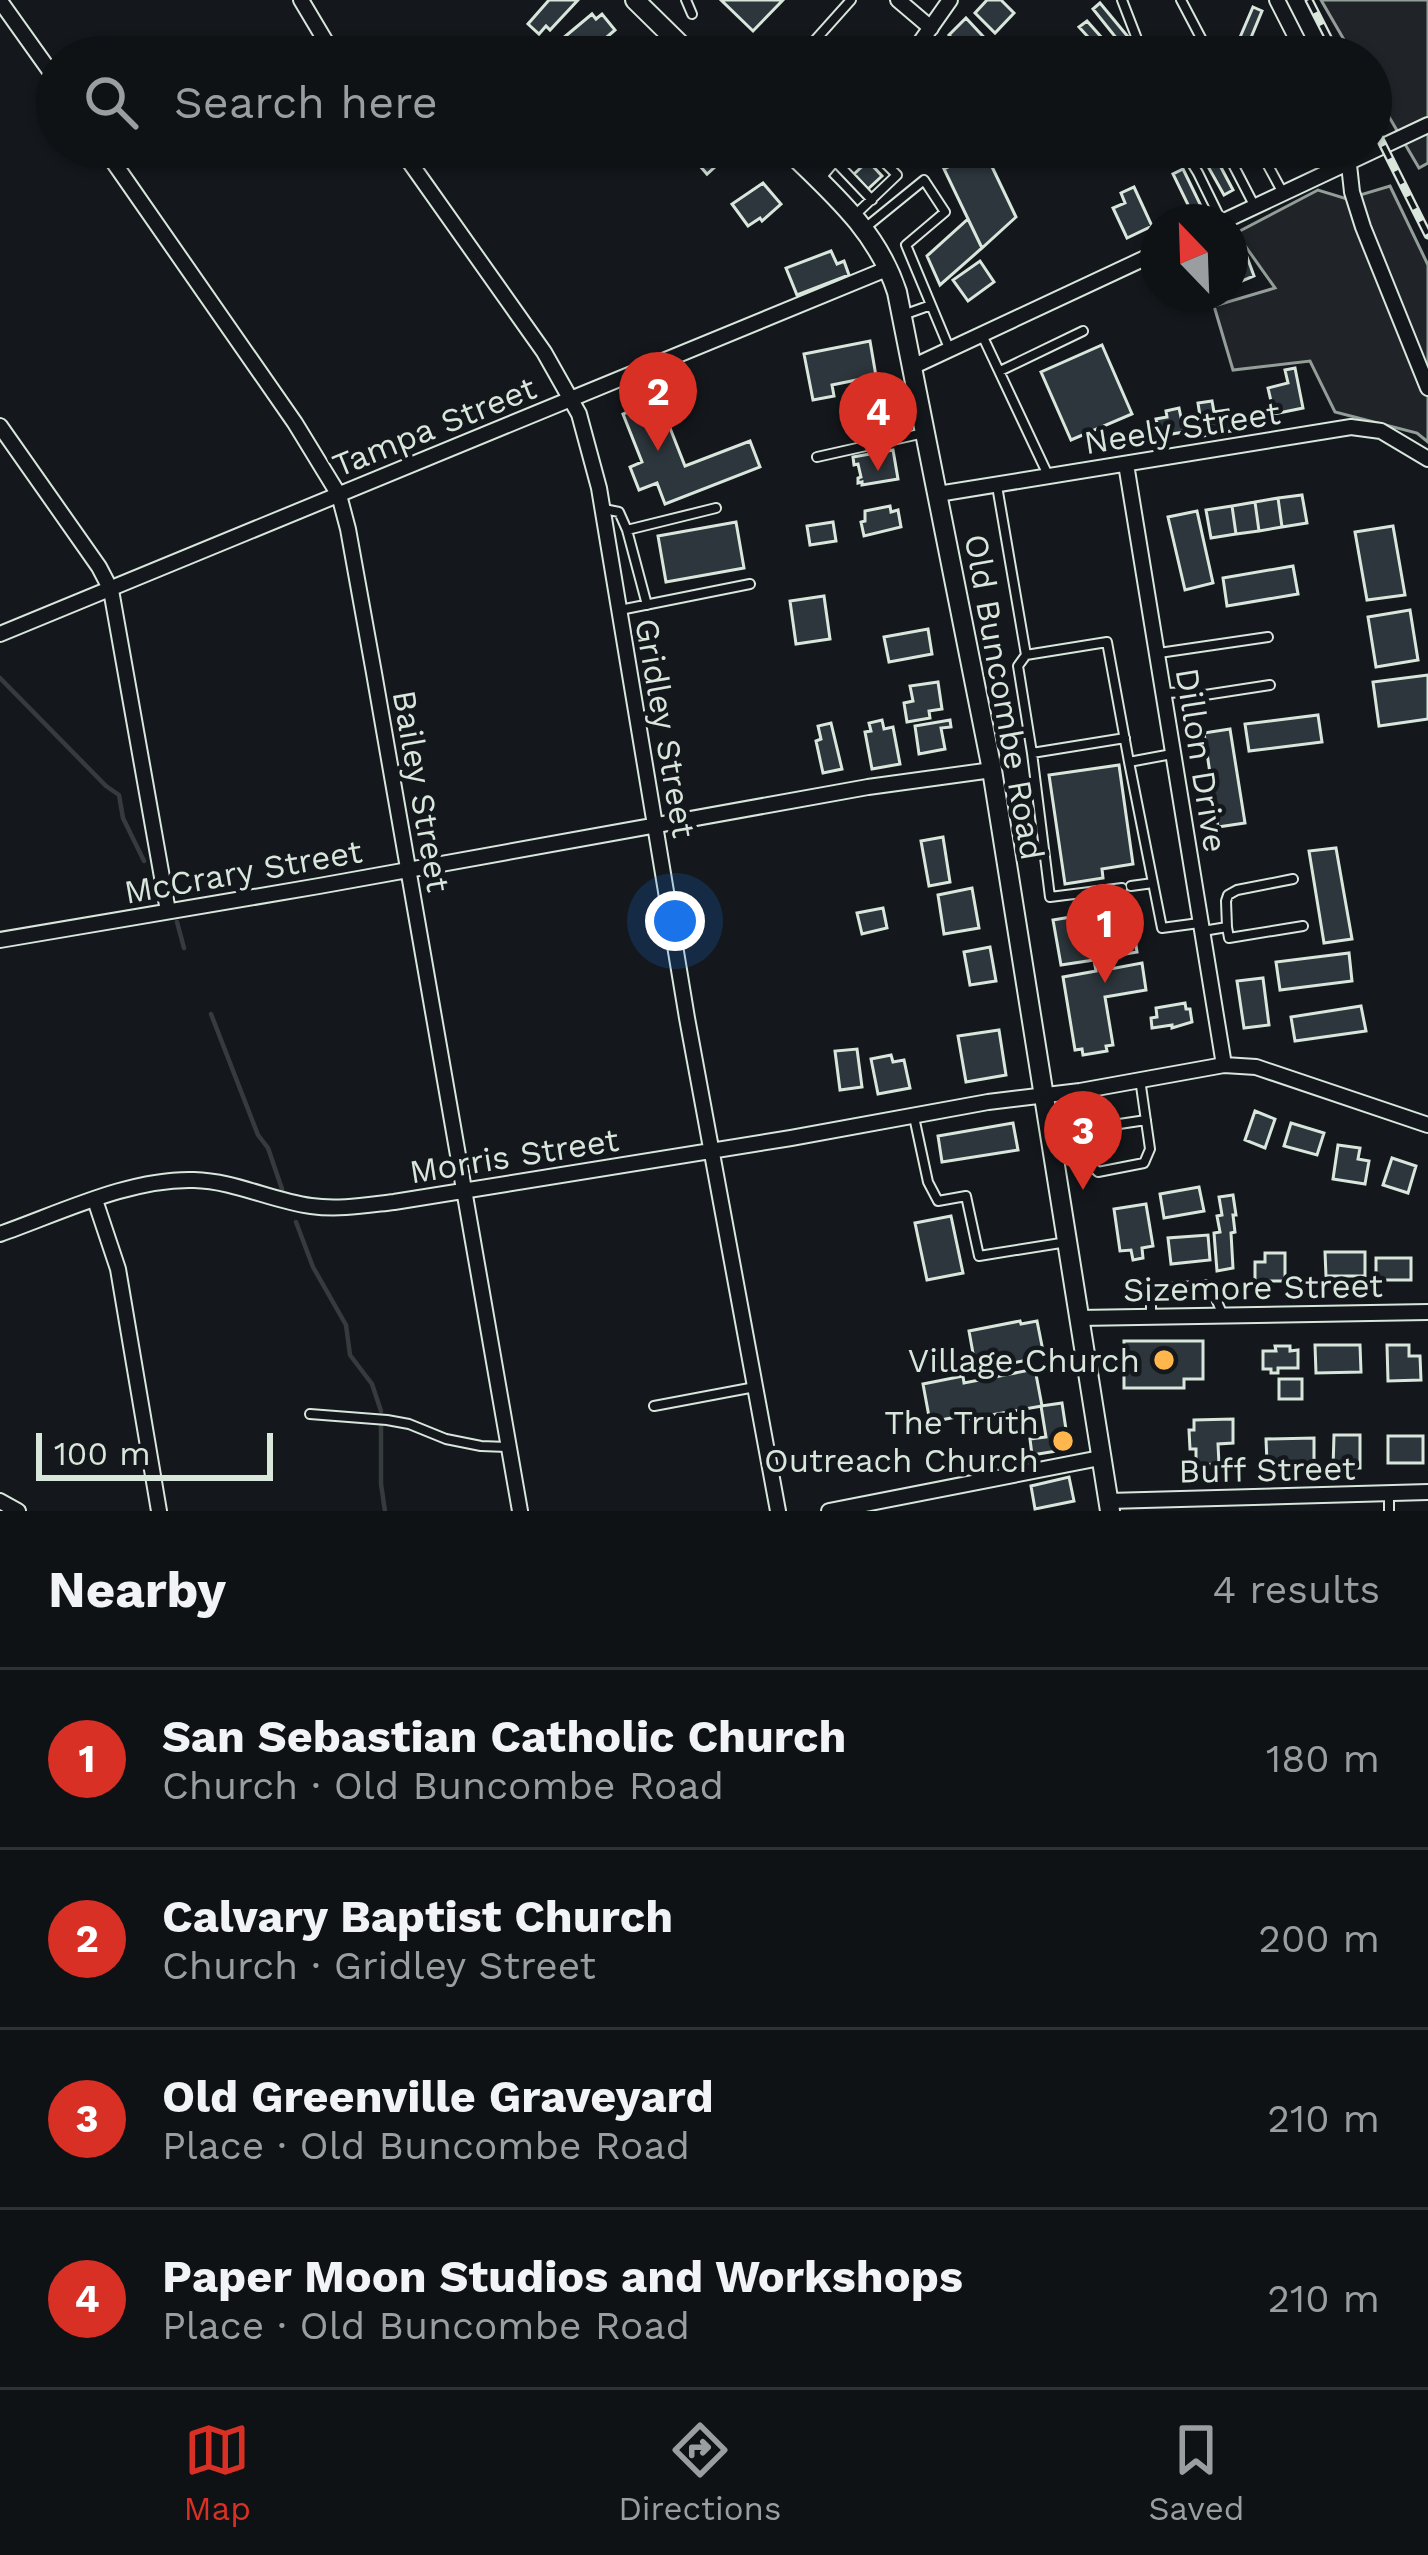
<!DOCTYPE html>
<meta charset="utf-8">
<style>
:root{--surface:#0f1215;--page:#181b1e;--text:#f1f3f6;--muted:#9b9ea0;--line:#2f3234;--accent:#d93025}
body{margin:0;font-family:"Work Sans",sans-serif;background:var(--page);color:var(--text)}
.compass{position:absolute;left:1140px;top:204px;width:108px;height:108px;border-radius:50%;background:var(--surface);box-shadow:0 3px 9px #0004;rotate:337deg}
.scale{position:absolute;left:36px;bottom:30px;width:237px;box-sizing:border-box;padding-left:12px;border:6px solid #d8e6dc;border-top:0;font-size:33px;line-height:42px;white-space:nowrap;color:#d8e6dc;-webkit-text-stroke:9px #14181c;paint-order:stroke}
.you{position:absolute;left:675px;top:921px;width:42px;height:42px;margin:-30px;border:9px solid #fff;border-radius:50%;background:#1a73e8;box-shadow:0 0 0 18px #1a73e833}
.badge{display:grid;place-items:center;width:78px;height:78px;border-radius:50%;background:var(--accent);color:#fff;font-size:39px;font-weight:700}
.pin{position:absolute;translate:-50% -99px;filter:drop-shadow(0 3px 6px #0008)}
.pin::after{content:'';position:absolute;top:63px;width:42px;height:36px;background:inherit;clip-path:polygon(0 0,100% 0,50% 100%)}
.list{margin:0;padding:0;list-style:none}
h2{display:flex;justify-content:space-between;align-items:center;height:156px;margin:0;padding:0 48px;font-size:51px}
h2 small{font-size:39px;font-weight:400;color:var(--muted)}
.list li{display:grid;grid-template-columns:78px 1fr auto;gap:36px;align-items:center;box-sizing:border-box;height:180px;padding:0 48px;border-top:3px solid var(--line)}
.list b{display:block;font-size:45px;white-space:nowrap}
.list p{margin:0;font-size:39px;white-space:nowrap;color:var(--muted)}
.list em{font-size:39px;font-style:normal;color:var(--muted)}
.icon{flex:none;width:66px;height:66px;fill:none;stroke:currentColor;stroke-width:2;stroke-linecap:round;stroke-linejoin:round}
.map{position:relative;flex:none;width:1428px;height:1511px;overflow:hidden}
.search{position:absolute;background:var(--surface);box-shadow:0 3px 9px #0004;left:36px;right:36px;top:36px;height:132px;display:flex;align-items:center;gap:30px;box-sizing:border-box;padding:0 42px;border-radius:66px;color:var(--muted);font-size:45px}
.sheet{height:876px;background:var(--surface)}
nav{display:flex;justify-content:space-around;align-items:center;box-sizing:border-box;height:168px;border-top:3px solid var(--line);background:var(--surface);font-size:33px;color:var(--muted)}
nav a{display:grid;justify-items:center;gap:6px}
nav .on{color:var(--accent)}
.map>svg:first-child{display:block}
.green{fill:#202428;stroke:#939e99;stroke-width:3}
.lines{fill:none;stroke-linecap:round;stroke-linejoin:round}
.stream{stroke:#363b3e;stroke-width:4.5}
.building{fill:#2c363c;stroke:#d8e6dc;stroke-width:3}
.service-casing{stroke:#d8e6dc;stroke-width:12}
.minor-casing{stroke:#d8e6dc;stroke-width:18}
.tertiary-casing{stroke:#d8e6dc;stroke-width:22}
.service{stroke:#14181c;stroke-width:8}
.minor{stroke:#14181c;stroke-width:14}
.tertiary{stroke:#14181c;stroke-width:18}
.rail-casing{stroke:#d8e6dc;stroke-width:9}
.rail{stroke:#14181c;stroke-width:4.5;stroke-dasharray:14;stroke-linecap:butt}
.poi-dot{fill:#ffb74d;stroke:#14181c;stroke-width:4.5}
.labels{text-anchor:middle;stroke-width:9;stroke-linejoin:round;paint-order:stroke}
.street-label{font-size:33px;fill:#d8e6dc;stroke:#14181c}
.poi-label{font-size:33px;fill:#d8e6dc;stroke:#14181c;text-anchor:end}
</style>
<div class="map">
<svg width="1428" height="1511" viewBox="0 0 1428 1511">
<rect width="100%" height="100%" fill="#14181c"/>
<path class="green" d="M1321 0H1428V163L1419 168 1371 86V57H1354Z
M1390 186 1428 265V442L1417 433 1335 412 1310 361 1233 370 1214 306 1275 288 1236 233 1318 190 1347 199Z"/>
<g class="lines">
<path class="stream" d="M0 678 106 786 119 795 123 818 144 861
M177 922 184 948
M211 1014 258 1135 268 1148 282 1189
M296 1222 313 1267 346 1325 350 1355 372 1384 381 1411
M381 1426V1484L385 1511"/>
</g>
<path class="building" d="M549 0H578L550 30 546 26 539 34 528 24Z
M721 0H783L753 31Z
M987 0H1001L1014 13 995 33 975 13Z
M1100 3 1129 38 1121 44 1093 9Z
M1253 7 1262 11 1245 52 1235 49Z
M592 14 596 19 602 14 615 30 584 57H577L562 39Z
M966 18 992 46 980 57H971L949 35Z
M1087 21 1119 57H1106L1079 27Z
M705 147H734L735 149 707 174 693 158Z
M891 147H930L915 166Z
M984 150 1016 217 982 248 944 169Z
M1216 158 1233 190 1224 195 1206 163Z
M868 161 882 176 868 189 854 174Z
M1183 169 1203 210 1193 215 1173 174Z
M763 183 781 204 762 221 760 218 748 226 732 204Z
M1134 187 1152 226 1127 238 1113 208 1125 203 1121 193Z
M968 219 982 248 940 285 927 256Z
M831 251 837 264 844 261 849 275 797 295 786 268Z
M1247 257 1254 276 1230 286V265Z
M980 261 994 282 968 301 953 280Z
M870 341 876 376 832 385 834 396 813 400 804 354Z
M1102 345 1132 414 1071 440 1041 372Z
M1295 368 1303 408 1274 414 1268 388 1288 383 1285 370Z
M651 396 653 402 659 400 685 466 750 441 760 467 665 504 657 483 639 490 630 467 642 462 623 414 630 411 627 405Z
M1212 401 1214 412 1228 410 1231 431 1203 436 1198 403Z
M1179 408 1184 432 1172 434 1171 429 1159 431 1156 419 1167 417 1166 411Z
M893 450 898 479 862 485V482L858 483V478L861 477 858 464 854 465 853 457Z
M1302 495 1307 523 1282 527 1278 498Z
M1278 498 1282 527 1259 531 1255 502Z
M1255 502 1259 531 1236 534 1232 506Z
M890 506 891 512 898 510 901 527 864 536 861 522 865 521V511Z
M1232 506 1236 534 1211 538 1206 510Z
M1197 511 1213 583 1185 590 1168 517Z
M736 522 744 568 666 582 658 536Z
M833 522 836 541 810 545 807 526Z
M1393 526 1405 595 1367 600 1355 532Z
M1293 566 1298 594 1227 606 1223 578Z
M824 596 830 639 796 644 790 601Z
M1410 610 1418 660 1376 667 1368 617Z
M928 629 932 654 889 662 884 637Z
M1428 675V719L1379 726 1373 682Z
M938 682 942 709 929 711 930 718 907 722 904 703 913 701 910 686Z
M1318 715 1322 742 1249 751 1245 724Z
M882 720 884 729 893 727 900 764 872 769 865 732 871 731 869 723Z
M950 720 951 727 941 728 945 749 919 754 915 726Z
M831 723 842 769 823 773 816 741 821 739 818 726Z
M1230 729 1245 823 1218 827 1204 733Z
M1119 765 1133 864 1102 869 1103 878 1065 884 1049 775Z
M943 837 950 882 929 886 921 841Z
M1336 848 1352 939 1324 943 1309 851Z
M972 888 979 928 944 934 938 895Z
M1130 907 1137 952 1108 957 1110 969 1142 963 1146 990 1105 997 1113 1045 1106 1046 1107 1051 1083 1055 1082 1049 1075 1050 1063 977 1096 971 1094 960 1061 965 1053 920Z
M883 908 887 928 862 934 857 913Z
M990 947 996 981 970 985 964 952Z
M1349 953 1352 981 1280 990 1276 962Z
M1263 978 1269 1025 1244 1028 1237 981Z
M1185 1003 1186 1009H1190L1192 1022 1172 1028V1025L1152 1028 1151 1018 1157 1017 1156 1008Z
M1361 1006 1366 1031 1295 1041 1291 1017Z
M999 1030 1006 1075 966 1082 958 1036Z
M857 1049 862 1087 840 1090 835 1051Z
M891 1055 893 1062 904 1060 910 1088 878 1094 871 1059Z
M1255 1111 1275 1119 1265 1148 1245 1140Z
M1013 1123 1018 1150 942 1162 938 1136Z
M1291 1123 1324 1133 1317 1155 1284 1146Z
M1338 1145 1360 1148 1358 1159 1369 1161 1365 1184 1333 1179Z
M1392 1158 1416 1166 1408 1193 1383 1185Z
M1199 1187 1204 1211 1164 1218 1160 1194Z
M1233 1195 1236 1215H1233L1235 1232 1231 1233 1233 1268 1217 1271 1214 1233 1220 1232 1217 1216 1222 1215 1219 1197Z
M1146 1204 1153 1246 1142 1248 1143 1258 1133 1260 1131 1250 1120 1251 1114 1209Z
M951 1216 963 1273 927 1280 915 1223Z
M1208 1235 1210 1260 1171 1264 1168 1238Z
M1325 1252H1365V1276H1326Z
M1265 1253H1285V1281H1255V1262H1265Z
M1376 1258H1411V1280H1376Z
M1020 1321 1021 1324 1037 1321 1043 1351 1027 1355 1028 1360 976 1370 969 1331Z
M1124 1341H1203V1379H1184V1388H1124Z
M1315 1345H1360L1361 1372 1316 1373Z
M1387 1345H1409V1356H1420L1421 1380 1388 1381Z
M1275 1346H1290V1351L1298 1350V1368H1278V1373H1271V1369H1263V1351H1276Z
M1035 1369 1042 1406 968 1419 967 1415 930 1422 923 1384 963 1376 964 1383Z
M1279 1379H1302V1399H1279Z
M1062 1403 1069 1449 1032 1455 1030 1439 1046 1437 1041 1406Z
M1233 1419V1443L1218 1444 1219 1464 1196 1465V1449H1190L1189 1430H1194V1420Z
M1334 1435H1360V1468H1333Z
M1388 1436H1423V1463H1388Z
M1314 1438V1462L1267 1463 1266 1439Z
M1069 1477 1074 1501 1035 1509 1031 1486Z"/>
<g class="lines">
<defs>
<path id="service" d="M686 0 692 14
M1122 0 1144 57
M1181 0 1211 57
M800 57 851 0
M1182 147 1198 173 1222 222
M1224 147 1254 205
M1258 147 1283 193
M834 160 872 200
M855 215 897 175 869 147
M865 228 924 180 945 212 906 245 949 348
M903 315 931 305
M982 335 1048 475
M1000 371 1083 331
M817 457 924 433
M997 486 1026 655 1107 642 1129 762
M604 509 619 512 627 530
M647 605 627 530 716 508
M620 610 750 584
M1159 653 1268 637
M1026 655 1018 666 1032 753 1050 897 1122 888
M1165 693 1191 692 1205 695 1270 685
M1032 753 1125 738
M1172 754 1129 762 1162 928 1199 923
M1131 886 1153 883
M1227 927 1226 901 1228 895 1237 890 1293 879
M1203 931 1227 927 1229 938 1303 926
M1080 1092 1092 1166 1098 1172 1144 1163 1150 1149 1140 1079
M914 1117 928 1182 938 1201 966 1196 979 1256 1067 1242
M1086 1129 1146 1120
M1151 1315V1289L1210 1285 1222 1313
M654 1406 755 1387
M310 1414 387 1420 409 1424 446 1439 481 1446 507 1447
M1389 1494V1511"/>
<path id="minor" d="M301 0 335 57
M898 0 931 28
M1277 0 1306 57
M0 1 57 81
M910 57 950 0
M103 147 295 423 339 495 348 529 374 673 520 1511
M399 147 544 352 579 414 599 488 687 1018 778 1511
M1347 147 1352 192 1363 227 1428 388
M817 178 843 147
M1222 222 1428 125
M912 367 1158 252
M0 426 99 567 111 590 168 911
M1126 464 1224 1065
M938 494 1351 427 1381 431 1428 459
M0 634 889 268
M0 940 319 886 868 787 992 770
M95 1200 118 1269 159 1511
M0 1234C60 1213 130 1178 194 1180 235 1181 272 1201 311 1206 339 1210 367 1205 394 1202L791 1138 988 1102 1080 1091 1224 1065 1256 1067 1428 1125
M1079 1318 1428 1312
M0 1501 18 1511
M1108 1501 1428 1492
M829 1511 1100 1458"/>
<path id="tertiary" d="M635 0 693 57
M785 147C830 191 877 230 897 292L992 770 1110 1511"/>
</defs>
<use href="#service" class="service-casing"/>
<use href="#minor" class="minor-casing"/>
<use href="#tertiary" class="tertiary-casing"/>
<use href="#service" class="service"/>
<use href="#minor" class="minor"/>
<use href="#tertiary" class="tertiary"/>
<defs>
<path id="rail" d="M1309 0 1338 57
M1371 121 1428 235"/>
</defs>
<use href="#rail" class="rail-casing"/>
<use href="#rail" class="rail"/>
</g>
<g class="poi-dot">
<circle cx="1164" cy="1360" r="12"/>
<circle cx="1063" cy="1441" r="12"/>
</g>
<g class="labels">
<g class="street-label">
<text transform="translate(434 426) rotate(-22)" y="12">Tampa Street</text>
<text transform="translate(1182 427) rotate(-9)" y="12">Neely Street</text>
<text transform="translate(1005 697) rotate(80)" y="12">Old Buncombe Road</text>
<text transform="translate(666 728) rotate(80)" y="12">Gridley Street</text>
<text transform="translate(1202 760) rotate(81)" y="12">Dillon Drive</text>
<text transform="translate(422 791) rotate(80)" y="12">Bailey Street</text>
<text transform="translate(243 871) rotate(-10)" y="12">McCrary Street</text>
<text transform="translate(514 1155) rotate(-9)" y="12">Morris Street</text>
<text transform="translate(1253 1287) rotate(-1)" y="12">Sizemore Street</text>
<text transform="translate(1267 1469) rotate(-1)" y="12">Buff Street</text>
</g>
<g class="poi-label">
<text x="1140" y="1372">Village Church</text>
<text x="1039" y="1434">The Truth<tspan x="1039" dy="38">Outreach Church</tspan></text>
</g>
</g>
</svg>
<svg class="compass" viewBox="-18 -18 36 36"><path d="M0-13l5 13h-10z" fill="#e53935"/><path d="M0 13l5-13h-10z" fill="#9b9ea0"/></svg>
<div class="scale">100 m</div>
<div class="you"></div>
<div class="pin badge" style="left:1105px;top:983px">1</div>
<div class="pin badge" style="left:658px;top:451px">2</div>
<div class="pin badge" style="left:1083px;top:1190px">3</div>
<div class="pin badge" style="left:878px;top:471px">4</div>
<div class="search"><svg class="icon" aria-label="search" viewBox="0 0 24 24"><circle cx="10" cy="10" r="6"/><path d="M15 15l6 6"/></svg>Search here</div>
</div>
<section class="sheet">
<h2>Nearby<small>4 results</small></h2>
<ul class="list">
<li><span class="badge">1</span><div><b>San Sebastian Catholic Church</b><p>Church · Old Buncombe Road</p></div><em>180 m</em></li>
<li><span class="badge">2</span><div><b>Calvary Baptist Church</b><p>Church · Gridley Street</p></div><em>200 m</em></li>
<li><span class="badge">3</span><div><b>Old Greenville Graveyard</b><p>Place · Old Buncombe Road</p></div><em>210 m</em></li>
<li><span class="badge">4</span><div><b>Paper Moon Studios and Workshops</b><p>Place · Old Buncombe Road</p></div><em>210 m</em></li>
</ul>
</section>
<nav>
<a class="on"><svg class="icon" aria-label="map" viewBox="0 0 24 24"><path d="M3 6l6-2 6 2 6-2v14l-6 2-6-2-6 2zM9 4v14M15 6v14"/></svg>Map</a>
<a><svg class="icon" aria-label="directions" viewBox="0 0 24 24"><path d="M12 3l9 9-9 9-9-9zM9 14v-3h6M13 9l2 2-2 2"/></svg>Directions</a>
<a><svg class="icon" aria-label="saved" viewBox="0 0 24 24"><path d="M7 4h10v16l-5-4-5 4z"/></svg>Saved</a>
</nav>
